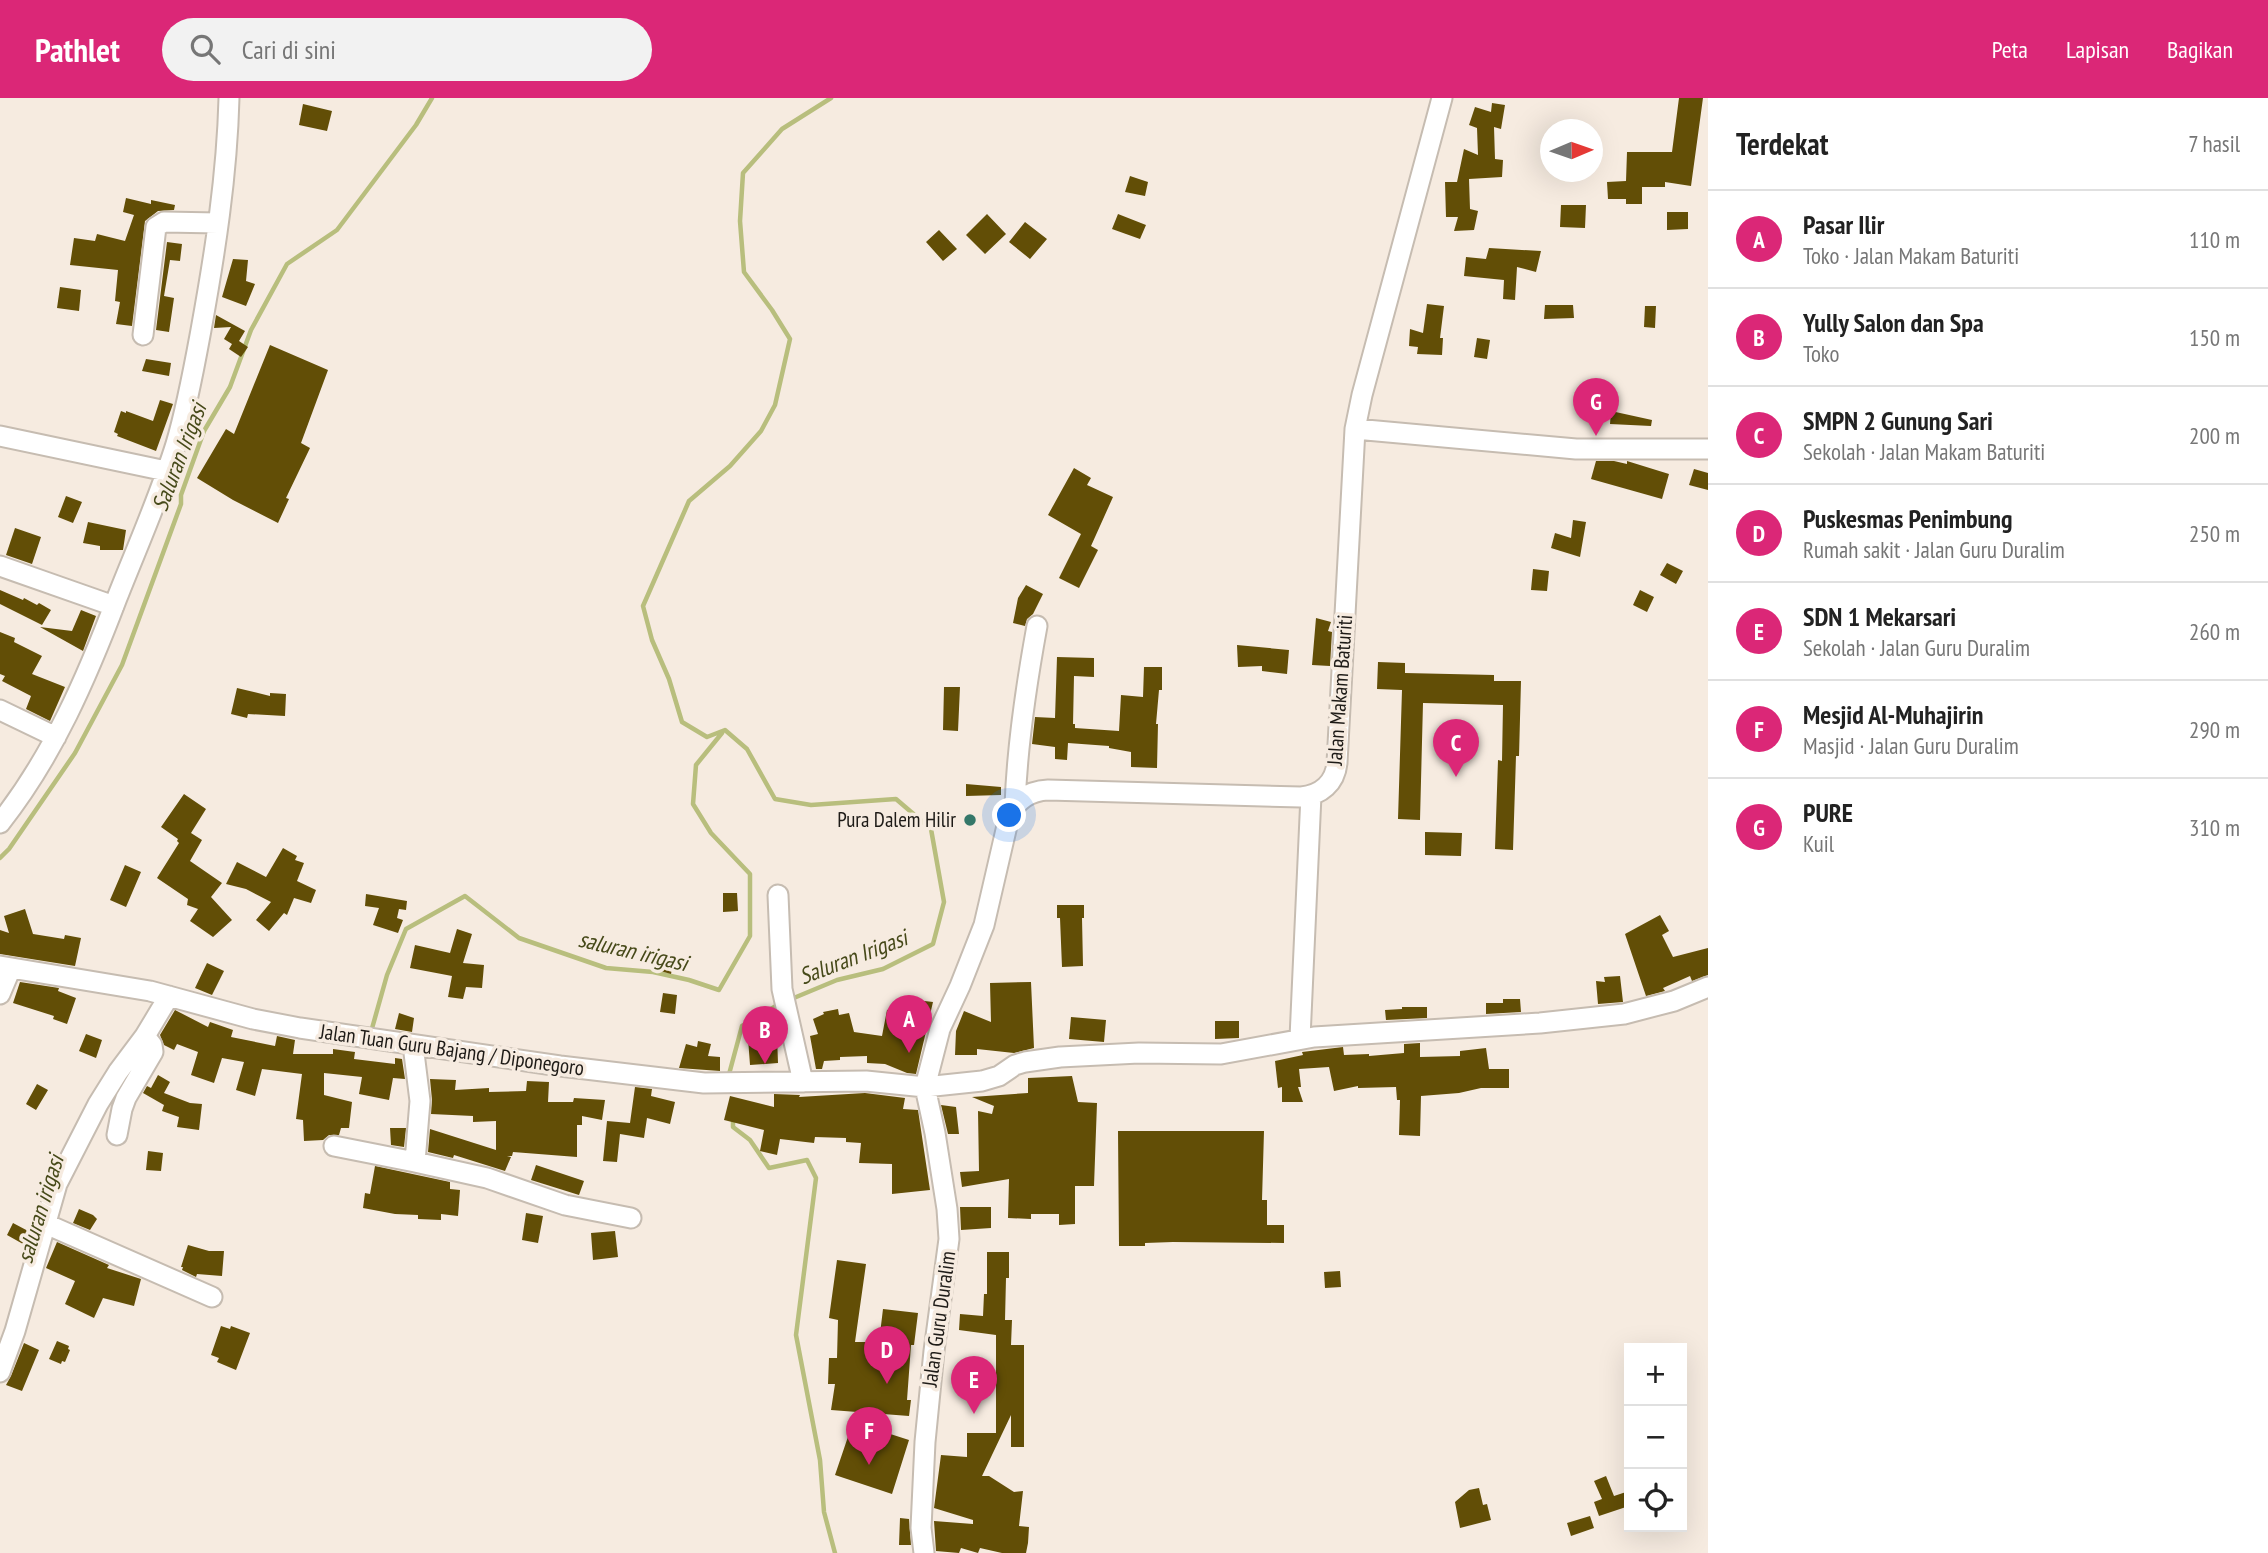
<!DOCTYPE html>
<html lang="id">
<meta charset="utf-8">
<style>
:root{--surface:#fff;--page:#f2f2f2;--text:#222;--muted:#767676;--line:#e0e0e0;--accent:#db2777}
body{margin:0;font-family:"PT Sans Narrow",sans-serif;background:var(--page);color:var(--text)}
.controls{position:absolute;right:21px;bottom:21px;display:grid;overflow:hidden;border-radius:0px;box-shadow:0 7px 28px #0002}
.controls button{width:63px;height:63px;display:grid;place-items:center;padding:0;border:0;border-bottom:2px solid var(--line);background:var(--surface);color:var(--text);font:35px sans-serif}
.compass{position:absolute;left:1540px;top:21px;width:63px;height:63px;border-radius:50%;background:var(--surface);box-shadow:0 7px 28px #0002;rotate:88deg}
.you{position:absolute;left:1010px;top:718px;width:24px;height:24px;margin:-18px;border:5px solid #fff;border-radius:50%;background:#1a73e8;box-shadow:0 0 0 10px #1a73e833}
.badge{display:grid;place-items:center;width:46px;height:46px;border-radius:50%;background:var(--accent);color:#fff;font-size:23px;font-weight:700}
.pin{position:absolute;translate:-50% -58px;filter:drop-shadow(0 2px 4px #0008)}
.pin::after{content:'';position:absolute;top:37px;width:24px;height:21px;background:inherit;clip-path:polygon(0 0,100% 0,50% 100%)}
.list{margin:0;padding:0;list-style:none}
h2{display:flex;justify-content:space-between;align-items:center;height:91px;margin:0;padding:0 28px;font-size:30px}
h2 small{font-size:23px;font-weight:400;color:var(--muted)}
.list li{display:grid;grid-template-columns:46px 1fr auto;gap:21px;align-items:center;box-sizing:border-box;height:98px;padding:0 28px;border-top:2px solid var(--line)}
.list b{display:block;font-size:26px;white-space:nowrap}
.list p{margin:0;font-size:23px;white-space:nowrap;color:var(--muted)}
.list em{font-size:23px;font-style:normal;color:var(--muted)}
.icon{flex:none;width:38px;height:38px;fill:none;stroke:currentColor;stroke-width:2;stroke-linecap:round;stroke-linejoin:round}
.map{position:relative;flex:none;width:1708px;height:1455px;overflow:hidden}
header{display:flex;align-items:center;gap:42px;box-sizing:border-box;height:98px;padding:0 35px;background:var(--accent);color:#fff}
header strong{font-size:33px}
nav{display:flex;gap:38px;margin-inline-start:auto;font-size:24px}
.search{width:490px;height:63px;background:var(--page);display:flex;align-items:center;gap:18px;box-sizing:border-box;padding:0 24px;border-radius:38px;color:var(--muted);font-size:26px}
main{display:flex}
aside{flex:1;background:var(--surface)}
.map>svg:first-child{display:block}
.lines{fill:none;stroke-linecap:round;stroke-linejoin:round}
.stream{stroke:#b8be7d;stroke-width:4.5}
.building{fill:#624e06}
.minor-casing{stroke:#c6bcb1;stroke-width:23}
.minor{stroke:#fff;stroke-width:19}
.poi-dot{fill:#347769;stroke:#f6ebe0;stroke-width:2.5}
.labels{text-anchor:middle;stroke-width:7;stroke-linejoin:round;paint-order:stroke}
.street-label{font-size:21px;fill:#1e1b17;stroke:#f6ebe0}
.poi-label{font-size:21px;fill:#1e1b17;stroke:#f6ebe0;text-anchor:end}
.water-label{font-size:23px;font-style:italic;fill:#464919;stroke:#f6ebe0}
</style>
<header>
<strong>Pathlet</strong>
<div class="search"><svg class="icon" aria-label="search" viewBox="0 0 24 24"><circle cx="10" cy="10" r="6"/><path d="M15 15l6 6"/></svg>Cari di sini</div>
<nav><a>Peta</a><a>Lapisan</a><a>Bagikan</a></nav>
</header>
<main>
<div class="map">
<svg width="1708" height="1455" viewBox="0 0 1708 1455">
<rect width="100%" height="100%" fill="#f6ebe0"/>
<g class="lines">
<path class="stream" d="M0 760 9 751 75 655 122 567 181 406V397L204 333 230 289 251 232 287 166 337 132 416 27 432 0
M789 902 837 882 883 871 933 846 944 804 931 731 896 701 811 707 775 701 747 651 725 632 707 639 682 624 669 581 652 542 643 508 689 403 730 368 761 333 775 307 790 241 772 212 744 174 740 123 743 75 782 31 831 0
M371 934 387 877 406 831 465 798 519 840 606 870 653 874 689 882 719 892 750 838V776L711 735 693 706 696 667 722 635
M728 980 742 928 781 905
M733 1020V1029L750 1042 769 1070 807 1062 816 1080 796 1237 820 1362 824 1414 835 1455"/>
</g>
<path class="building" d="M1679 0H1703L1691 88 1665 84V89H1642V106H1626V101H1608L1607 84 1626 83 1627 54H1672Z
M1492 5 1505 7 1501 31 1494 29 1495 61 1503 62 1502 79 1469 81 1470 111 1478 113 1474 132 1454 133 1458 119H1446L1445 84H1457L1464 51 1478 57 1477 30 1469 27 1475 9 1491 14Z
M303 6 332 13 327 33 299 27Z
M1130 78 1148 84 1145 98 1125 94Z
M126 100 151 106V102L175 107 174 112 158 113 145 123 132 228 116 226 120 204 115 203 118 172 70 167 74 140 95 143 97 136 125 143 134 117 123 114Z
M1561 107H1586L1585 130 1560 129Z
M1667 114H1688V131L1667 132Z
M987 116 1006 136 985 156 966 137Z
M1118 116 1146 127 1140 141 1112 131Z
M1025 124 1047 141 1030 161 1009 144Z
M939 132 957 151 943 163 926 144Z
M167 144 182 146 180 163 170 162 164 198 174 200 169 234 156 232Z
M1489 150 1541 153 1536 174 1517 169 1515 202 1503 201 1504 182 1464 178 1466 159 1486 161Z
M233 161 248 162 246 183 255 186 246 208 222 199Z
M60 189 81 192 79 213 57 210Z
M1427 206 1444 208 1440 240H1443L1442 257 1417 256 1418 249 1409 248 1410 231 1423 235Z
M1545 207H1573L1574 220 1544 221Z
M1645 208H1656L1655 230 1644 229Z
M216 217 245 233 239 243 248 249 241 259 229 251 232 246 224 241 231 229 214 230Z
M1477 240 1490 242 1487 261 1474 259Z
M270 247 328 272 301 345 310 350 286 400 289 401 278 425 233 402 197 380 226 331 234 336Z
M146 261 171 265 169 278 142 273Z
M160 302 173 306 156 353 117 338 118 336 114 334 121 313 126 315V313L153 323Z
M1611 313 1652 322 1651 328 1610 326Z
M1596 363H1614L1627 366V363L1669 376 1662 401 1591 381Z
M1074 370 1091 380 1087 387 1113 399 1091 448 1098 452 1079 490 1059 480 1081 436 1048 417Z
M1694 371 1708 375V392L1689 387Z
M66 398 82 404 73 425 58 419Z
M1573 422 1586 424 1580 459 1551 450 1555 435 1571 440Z
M88 424 126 432 123 452H100V448L83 445Z
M15 430 41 439 32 466 6 457Z
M1667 465 1683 473 1676 486 1660 477Z
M1533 471 1549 473 1547 493 1531 492Z
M1026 487 1043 496 1033 516 1027 521 1025 528 1013 525 1018 500Z
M0 492 23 502 24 500 37 507 39 505 51 512 42 527 0 506Z
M1640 492 1654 499 1647 514 1633 507Z
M81 512 96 518 83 553 40 529 72 533Z
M1316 520 1331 524 1328 533 1332 534 1330 568 1312 567Z
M0 534 15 540 14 544 42 558 32 576 65 589 50 623 26 611 31 598 2 583 5 578 0 576Z
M1237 547 1289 552 1287 576 1262 573V568L1238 569Z
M1057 559 1094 560V579L1074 578 1073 626H1075V630L1119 633 1121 597 1143 599 1144 569H1162V592H1159L1156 626H1158L1157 670 1131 669V654L1109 650V648L1068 645 1067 662 1055 661V649L1032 646 1035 619 1055 620Z
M1378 564 1405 565V575L1494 577V583H1521L1519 658H1516L1513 752 1495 751 1498 662 1502 663 1503 607 1423 605 1420 722 1398 721 1402 592 1377 591Z
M944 589H960L958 633 943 632Z
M237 590 270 598V595L286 596 285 618 248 616 247 620 231 616Z
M966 686 1001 689V697L966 698Z
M184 696 206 711 191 735 202 742 190 763 222 785 211 799 232 822 213 839 190 823 198 811 187 807 188 801 157 780 179 745 177 743 178 741 161 729Z
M1425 734 1462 735 1461 758 1425 757Z
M283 750 297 758 295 762 304 765 297 783 316 792 311 805 294 800 287 817 284 815 269 833 256 822 271 804 246 791 226 786 237 764 266 779Z
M125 767 141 774 126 809 110 802Z
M723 795H737L738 813 723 814Z
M366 796 407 803 406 812 399 811 397 820 403 822 398 835 373 827 379 810 365 808Z
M1057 807H1084V820H1082L1083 868 1062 869 1060 820H1057Z
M25 811 33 836 64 841 65 837 81 840 75 868 0 856V832L9 835 4 818Z
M1660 817 1669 833 1662 837 1673 859 1708 850V877L1692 883 1690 878 1663 890 1665 893 1646 898 1625 836Z
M457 831 472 836 463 865 484 867 482 890 466 889 463 901 448 899 452 878 410 870 415 847 450 855Z
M657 856 674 860 671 876 653 871Z
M207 865 224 873 212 897 195 890Z
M1620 878 1623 904 1598 906 1596 883 1605 884 1604 879Z
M20 884 59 890 58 893 76 900 67 926 53 921 54 918 13 905Z
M1031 884 1034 950 1014 955 977 951V957H955L956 933 964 913 991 924 990 885Z
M663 895 677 897 675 916 660 914Z
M1503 901H1520L1521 914 1486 916V905H1503Z
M916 902 933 904 916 976 907 975 885 966 867 965V958L840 959V962L824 963 822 971H816L810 938 818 936 813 921 824 916 823 914 838 911 839 917 849 915 854 934 882 938 887 912 915 917Z
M1402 909H1427V920L1386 922 1385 912 1402 911Z
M175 912 208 929 210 924 233 932 231 939 275 948 277 938 295 942 293 956H333V951L355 954 354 961 395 966V960L402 961 405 981 393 980 389 1002 359 996 362 979 324 975V997L352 1004 349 1030H341L339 1037H329L323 1042 304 1043 303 1022 296 1021 302 976 262 971 255 998 236 992 244 964 222 960 214 985 191 977 198 954 177 946 174 952 164 947 160 937Z
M399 915 414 920 412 934 395 931Z
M1071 919 1106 922 1104 944 1069 941Z
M1215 923H1239V940L1215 941Z
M86 936 102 942 96 960 79 953Z
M777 938 778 965 750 967 748 940Z
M698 943 711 946 708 958 720 959V973L679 970 686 946 697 949Z
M1420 945V959L1460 958V953L1486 950 1489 971H1509V990H1481L1459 995 1421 998 1420 1038 1399 1037 1400 1002H1397L1396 989 1358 990V988L1334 993 1329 969 1299 971 1301 989H1298L1303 1004H1282V989L1278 990 1275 963 1303 957 1302 954 1343 949 1344 957 1369 956V958L1404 955V946Z
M158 977 170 984 164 995 190 1005 202 1006 199 1032 177 1029 179 1019 162 1013 164 1007 143 995 147 988 151 990Z
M1072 978 1078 1004 1097 1005 1094 1088H1075V1126L1059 1127V1116H1031V1121L1008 1120 1009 1081 962 1089 960 1074 979 1073 978 1013 992 1016 994 1008 972 999 1028 995V980Z
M430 981 456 982 455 992 489 990V994L526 993 527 983 549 984 548 1004H573L574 1000 605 1002 602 1022 582 1018V1027H577V1059L513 1054 512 1058H507L511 1059 505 1073 454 1057 453 1060 428 1054 430 1031 496 1052V1023L473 1024V1018L431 1016 432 1002Z
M37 986 48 992 36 1012 26 1006Z
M635 989 652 991 651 998 675 1004 670 1026 647 1020 644 1040 620 1036 617 1064 603 1063 607 1023 630 1025Z
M865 995 905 1000 903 1011 918 1012 930 1092 892 1096V1066L859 1065 861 1045 846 1044V1040L815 1039 814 1045 780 1041 777 1057 760 1053 764 1032 724 1022 730 998 774 1009V996L800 997 799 999Z
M941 1007 956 1009 959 1036H948Z
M390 1030H406L404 1049 391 1047Z
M1118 1033H1264L1262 1102H1267V1127H1284V1145L1173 1144 1145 1145V1148H1119Z
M148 1053 163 1055 161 1073 146 1072Z
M536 1067 584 1083 579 1097 531 1082Z
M375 1068 450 1084V1091L460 1092 458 1118 441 1116V1122L418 1121V1117L395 1116 363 1110 365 1095 370 1096Z
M960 1109H991V1130L961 1132Z
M79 1111 93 1117 97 1121 90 1132 73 1125Z
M526 1115 543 1118 538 1145 522 1142Z
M13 1125 30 1134 23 1146 7 1137Z
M615 1133 618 1159 593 1162 591 1135Z
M57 1144 109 1167 107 1170 141 1181 134 1208 103 1200 94 1220 65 1206 75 1183 46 1170Z
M188 1147 209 1153H224L222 1178 197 1176 196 1179 182 1172 183 1169H181Z
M987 1154H1009V1180H1006L1005 1222H1012L1011 1247H1024V1349H1011V1317L982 1378H989L1014 1394 1023 1393 1019 1428 1029 1429 1028 1445 1026 1455H1002L980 1450 978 1455 961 1450 959 1455 936 1453 934 1423 973 1426V1422L934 1410 941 1357 967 1359V1335H996V1237L959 1232 960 1216 983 1218 984 1196H987Z
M837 1162 866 1166 855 1244H879L883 1211 918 1215 914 1247H911L907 1302H911L909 1318 831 1312 835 1286H828L829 1260H837L838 1222 829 1220Z
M1340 1173 1341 1189 1325 1190 1324 1174Z
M221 1228 230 1231 231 1228 250 1235 236 1272 217 1264 219 1260 211 1257Z
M57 1243 69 1248 68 1251 70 1252 65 1264 62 1263 61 1266 49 1261Z
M24 1245 39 1252 22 1293 6 1287 11 1278Z
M853 1324 909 1342 892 1396 835 1377Z
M1606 1378 1614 1398 1629 1393V1408L1599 1418 1594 1404 1602 1401 1594 1383Z
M1479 1390 1483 1407 1487 1406 1491 1422 1460 1430 1455 1404 1469 1392Z
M1590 1418 1594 1430 1571 1438 1567 1425Z
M900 1420 909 1421 911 1447H899Z"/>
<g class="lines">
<defs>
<path id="minor" d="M143 237 156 129 164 124 218 125
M1355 331 1576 351H1708
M0 338 166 373
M0 468 114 508
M0 612 56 639
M1015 708C1017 648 1026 588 1037 528
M0 725C53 658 87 579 117 500 137 449 160 398 176 346 187 309 194 270 201 232 215 155 227 78 229 0
M778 797 782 891 803 984
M0 868 150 893 253 921 300 930 560 968 704 985 866 983 925 989 940 931 960 888 984 827 1009 719C1016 702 1029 693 1048 692L1301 699C1321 697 1335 685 1337 665L1355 331 1362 297 1442 0
M0 896 11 870
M1300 940 1311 697
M413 947 420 1003 415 1064 487 1080 565 1107 631 1120
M117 1037 122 1011 126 1000 153 954 152 947 145 938
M334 1048 415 1064
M46 1126 212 1199
M0 1274 15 1233 57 1086 98 1006 118 974 145 938 169 898
M924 1455 921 1430 925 1344 934 1253 949 1141 947 1111 935 1035 925 989 982 983 999 978 1015 967 1025 964 1060 959 1139 955 1221 956 1314 939 1540 925 1624 916 1674 903 1708 889"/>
</defs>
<use href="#minor" class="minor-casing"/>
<use href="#minor" class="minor"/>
</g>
<circle class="poi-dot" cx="970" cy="722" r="7"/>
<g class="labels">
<g class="street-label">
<text transform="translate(1340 592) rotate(-86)" y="7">Jalan Makam Baturiti</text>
<text transform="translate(452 952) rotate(8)" y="7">Jalan Tuan Guru Bajang / Diponegoro</text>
<text transform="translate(939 1221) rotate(-82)" y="7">Jalan Guru Duralim</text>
</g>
<g class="poi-label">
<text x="956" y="729">Pura Dalem Hilir</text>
</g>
<g class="water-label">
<text transform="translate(179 359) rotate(-69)" y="8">Saluran Irigasi</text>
<text transform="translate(633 853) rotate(13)" y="8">saluran irigasi</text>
<text transform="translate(853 859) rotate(-21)" y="8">Saluran Irigasi</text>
<text transform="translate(40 1111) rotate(-73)" y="8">saluran irigasi</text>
</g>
</g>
</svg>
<div class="controls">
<button>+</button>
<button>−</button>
<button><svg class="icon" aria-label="locate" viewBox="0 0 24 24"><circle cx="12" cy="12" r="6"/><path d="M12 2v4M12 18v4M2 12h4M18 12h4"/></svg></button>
</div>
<svg class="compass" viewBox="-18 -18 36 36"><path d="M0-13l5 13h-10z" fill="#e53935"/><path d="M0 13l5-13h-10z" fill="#767676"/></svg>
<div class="you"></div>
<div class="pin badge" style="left:909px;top:955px">A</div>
<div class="pin badge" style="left:765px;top:966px">B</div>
<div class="pin badge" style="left:1456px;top:679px">C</div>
<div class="pin badge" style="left:887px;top:1286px">D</div>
<div class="pin badge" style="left:974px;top:1316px">E</div>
<div class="pin badge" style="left:869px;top:1367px">F</div>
<div class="pin badge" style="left:1596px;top:338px">G</div>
</div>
<aside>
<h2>Terdekat<small>7 hasil</small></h2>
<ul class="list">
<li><span class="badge">A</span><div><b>Pasar Ilir</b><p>Toko · Jalan Makam Baturiti</p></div><em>110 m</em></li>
<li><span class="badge">B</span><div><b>Yully Salon dan Spa</b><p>Toko</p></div><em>150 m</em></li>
<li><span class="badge">C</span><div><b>SMPN 2 Gunung Sari</b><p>Sekolah · Jalan Makam Baturiti</p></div><em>200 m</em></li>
<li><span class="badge">D</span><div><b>Puskesmas Penimbung</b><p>Rumah sakit · Jalan Guru Duralim</p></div><em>250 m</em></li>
<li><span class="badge">E</span><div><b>SDN 1 Mekarsari</b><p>Sekolah · Jalan Guru Duralim</p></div><em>260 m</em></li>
<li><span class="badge">F</span><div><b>Mesjid Al-Muhajirin</b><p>Masjid · Jalan Guru Duralim</p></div><em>290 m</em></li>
<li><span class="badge">G</span><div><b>PURE</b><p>Kuil</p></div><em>310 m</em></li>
</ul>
</aside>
</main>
